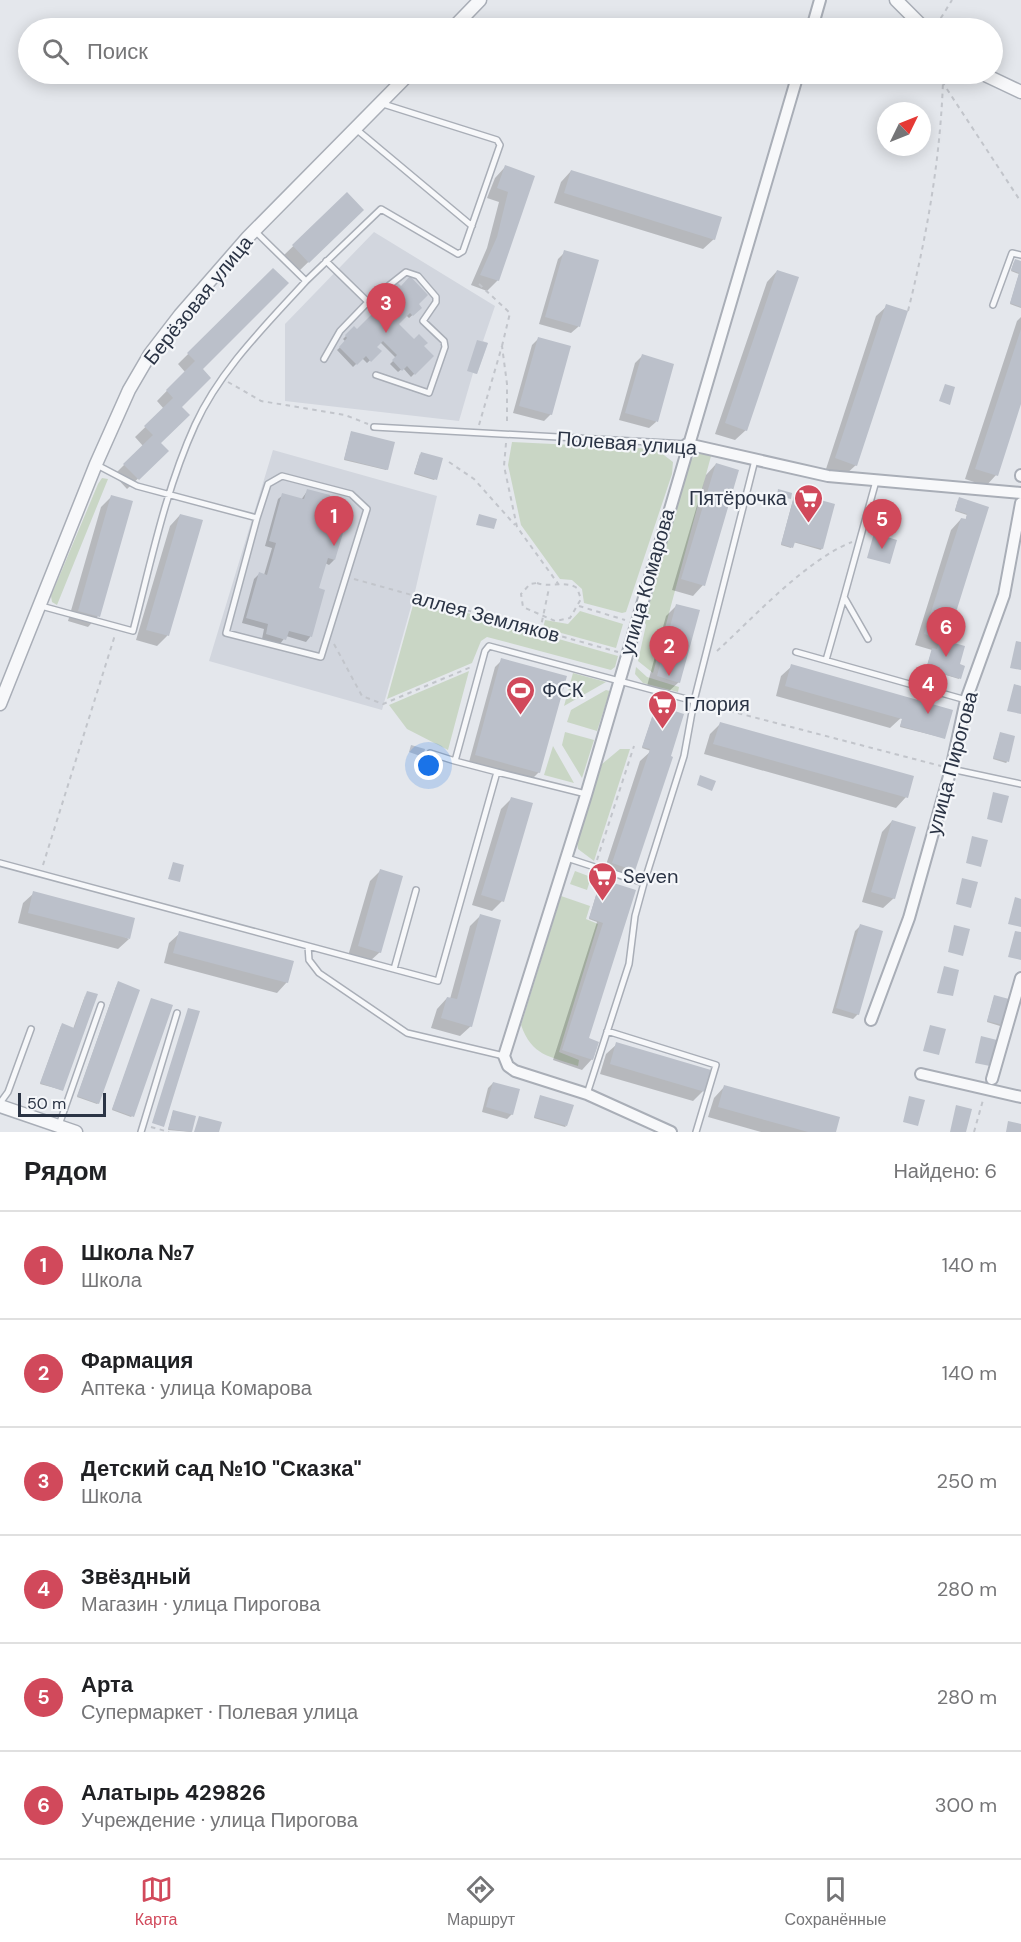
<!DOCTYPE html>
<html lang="ru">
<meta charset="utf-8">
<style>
:root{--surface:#fff;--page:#f6f6f6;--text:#202124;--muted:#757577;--line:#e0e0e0;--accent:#d1495b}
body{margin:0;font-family:"DM Sans",sans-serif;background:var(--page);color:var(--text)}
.compass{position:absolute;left:877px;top:102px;width:54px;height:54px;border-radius:50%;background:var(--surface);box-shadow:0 3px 15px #0003;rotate:47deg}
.scale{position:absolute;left:18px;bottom:15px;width:88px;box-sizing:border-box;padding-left:6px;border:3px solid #2b3445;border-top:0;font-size:16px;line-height:21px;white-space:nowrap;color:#2b3445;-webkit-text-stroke:4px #f4f6f9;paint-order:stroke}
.you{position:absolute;left:429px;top:766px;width:21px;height:21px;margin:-15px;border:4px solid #fff;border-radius:50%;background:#1a73e8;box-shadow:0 0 0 9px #1a73e833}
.badge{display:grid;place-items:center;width:39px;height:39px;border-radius:50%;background:var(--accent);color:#fff;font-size:20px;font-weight:700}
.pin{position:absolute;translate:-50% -50px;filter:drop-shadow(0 2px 3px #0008)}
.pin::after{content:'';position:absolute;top:32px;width:21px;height:18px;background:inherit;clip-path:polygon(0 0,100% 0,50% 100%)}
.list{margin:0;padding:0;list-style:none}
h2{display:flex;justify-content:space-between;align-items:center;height:78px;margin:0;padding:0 24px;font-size:26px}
h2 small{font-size:20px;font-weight:400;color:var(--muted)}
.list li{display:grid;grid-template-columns:39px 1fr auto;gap:18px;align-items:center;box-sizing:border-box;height:108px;padding:0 24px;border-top:2px solid var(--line)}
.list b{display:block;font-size:22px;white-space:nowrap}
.list p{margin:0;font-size:20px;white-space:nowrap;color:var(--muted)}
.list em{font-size:20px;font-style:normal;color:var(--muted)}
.icon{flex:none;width:33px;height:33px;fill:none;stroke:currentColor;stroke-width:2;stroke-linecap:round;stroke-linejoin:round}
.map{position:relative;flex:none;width:1021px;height:1132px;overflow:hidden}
.search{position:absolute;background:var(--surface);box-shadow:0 3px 15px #0003;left:18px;right:18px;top:18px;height:66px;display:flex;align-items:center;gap:15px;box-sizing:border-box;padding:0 21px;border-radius:33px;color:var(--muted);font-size:22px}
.sheet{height:726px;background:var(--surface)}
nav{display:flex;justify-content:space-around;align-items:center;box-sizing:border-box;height:84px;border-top:2px solid var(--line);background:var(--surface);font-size:16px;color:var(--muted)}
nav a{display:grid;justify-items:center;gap:3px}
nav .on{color:var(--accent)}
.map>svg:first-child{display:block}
.built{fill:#d2d6de}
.green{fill:#c9d6c5}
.shadow{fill:#0003}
.building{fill:#bbc0ca}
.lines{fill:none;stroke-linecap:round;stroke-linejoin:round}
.service-casing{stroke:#a9aeb7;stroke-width:8}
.minor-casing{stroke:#a9aeb7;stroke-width:14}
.tertiary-casing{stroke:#a9aeb7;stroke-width:15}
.path{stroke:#c2c5cb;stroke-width:2;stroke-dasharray:4.5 4.5;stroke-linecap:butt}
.service{stroke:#f7f8fa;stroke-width:5}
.minor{stroke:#f7f8fa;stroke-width:10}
.tertiary{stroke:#f7f8fa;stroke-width:12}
.labels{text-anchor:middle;stroke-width:4.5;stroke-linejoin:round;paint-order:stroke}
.street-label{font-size:20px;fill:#2b3445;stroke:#f4f6f9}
.poi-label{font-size:20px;fill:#2b3445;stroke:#f4f6f9;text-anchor:start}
</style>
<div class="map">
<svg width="1021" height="1132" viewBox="0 0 1021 1132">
<rect width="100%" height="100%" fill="#e4e7ec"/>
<path class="built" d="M374 232 495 306 483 341 488 343 477 374 473 373 459 421 285 401V324Z
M273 450 437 496 414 596 382 710 209 661Z"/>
<path class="green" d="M512 442 656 449 673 462 672 474 626 612 622 613 584 603 582 589 572 580 560 579 521 525 508 465Z
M701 453 711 456 653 673 638 661 646 625 644 621 691 459Z
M102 478 108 479 57 605 52 602 51 596 98 484Z
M415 598 618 656 615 667 611 670 487 637 481 641 472 663 387 699Z
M580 611 623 624 616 648 543 628 545 620 568 624Z
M636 667 647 677 679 687 678 692 643 683 635 674Z
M469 671 448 750 407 729 389 705Z
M573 673 606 682 564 706Z
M606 690 610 691 597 731 567 722 571 710Z
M565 732 594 740 582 778 562 745Z
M553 746 574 783 544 775Z
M620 749H630L594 861 578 849 577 842 602 764Z
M575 871 591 877 587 890 570 884Z
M561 896 590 906 586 919 598 924 559 1052 579 1060 578 1066C549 1056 532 1056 521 1025Z"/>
<path class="shadow" d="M505 167 533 177 498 280 487 291 471 285 487 248 499 202 487 198 495 178Z
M571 171 714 239 703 249 554 203 561 182Z
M347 194 362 210 298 272 283 256Z
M565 252 597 261 578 327 571 333 539 324 558 259Z
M1014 262H1021V308L1010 304 1019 274 1011 271Z
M273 270 200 369 159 443 167 451 127 489 114 475 143 446 135 437 164 409 157 401 185 372 178 364Z
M777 271 746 430 735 440 715 434 767 282Z
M397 284 417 304V311L409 318 406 315 397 324 432 356 411 377 403 368 398 372 390 364 396 358 380 342 375 347 380 351 367 363 362 358 353 367 337 350 346 342 343 339 354 328 357 331 389 299 386 295Z
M887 306 856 465 845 475 826 469 876 316Z
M1021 317V399L996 475 986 486 965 479 1017 321Z
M538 339 551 414 544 421 513 413 532 345Z
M642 356 656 422 649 428 619 420 635 363Z
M351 433 387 469 386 470 344 460Z
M420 454 435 479 434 480 414 474Z
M716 464 703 585 693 596 672 590 706 475Z
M308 490 325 508 334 560 329 565 325 563 317 589 324 591 310 637 306 642 286 636 280 644 262 639 264 629 242 623 254 579 259 574 264 575 272 548 265 546 278 499 283 495 301 500Z
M112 496 98 616 88 627 68 621 101 507Z
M794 496 822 548 821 550 793 542 791 548 781 545Z
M958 500 987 508 945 642 958 665 959 679 926 669 932 650 915 645 951 530 961 519 965 521 967 515 955 511Z
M180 515 201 521 167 636 157 646 136 640 170 526Z
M677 605 679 682 668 692 647 686 666 616Z
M502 660 539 772 532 779 469 762 495 667Z
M792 666 951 711 944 738 900 727 903 716 890 728 776 696 781 676Z
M656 706 682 715 668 757 671 758 634 870 624 881 603 874 640 761 651 751 642 748Z
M720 724 906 797 896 808 704 754 710 734Z
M1000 734 1007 762 1006 763 993 759Z
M511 799 502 901 492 911 472 905 501 809Z
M892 821 894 898 883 908 862 902 882 832Z
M380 871V952L369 962 348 956 370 881Z
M600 882 634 891 587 1039 592 1059 582 1070 553 1060 597 922 589 919Z
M34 893 129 939 118 949 18 923 23 903Z
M480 916 471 1026 460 1036 431 1028 437 1009 447 998 450 999 470 926Z
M860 926 858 1014 853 1019 832 1013 855 931Z
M180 933 287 982 277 993 164 963 169 943Z
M117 984 98 1103 97 1104 77 1097Z
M86 993 62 1090 40 1084 61 1026 73 1029Z
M994 997 1001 1024 1000 1026 987 1022Z
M151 1001 132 1116 131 1117 112 1110Z
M617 1044 703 1091 693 1101 600 1074 606 1054Z
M493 1083 512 1114 507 1119 482 1112 488 1088Z
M724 1087 838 1119 835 1132H761L708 1117 714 1098Z
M540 1098 566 1126 565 1127 534 1118Z
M173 1112 195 1117 191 1132 168 1130Z"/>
<path class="building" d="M505 165 535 176 499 281 480 275 497 237 508 192 497 188Z
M571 170 722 217 715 240 564 193Z
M347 192 364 210 309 263 292 245Z
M564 250 599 260 580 327 545 317Z
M1015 259 1021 261V307L1010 303 1019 273 1011 270Z
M273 268 289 283 203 369 211 378 182 407 190 415 161 443 169 451 139 480 123 464 153 435 144 426 173 398 166 390 195 361 187 353Z
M777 270 799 277 747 431 725 423Z
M410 276 428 295 419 304 422 308 413 316 410 313 399 324 414 339 419 334 428 343 424 346 434 356 415 375 407 366 402 371 392 360 397 355 383 341 377 347 382 351 371 362 366 356 357 365 339 347 347 338 345 335 354 326 357 329 391 295 387 291 397 282 401 286Z
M886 304 908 311 857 466 835 458Z
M1021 329V404L998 476 975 469Z
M538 337 571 346 552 415 519 406Z
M477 340 488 343 477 374 467 371Z
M642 354 674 364 658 422 625 413Z
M945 384 955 387 950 405 939 401Z
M351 431 395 442 388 470 344 459Z
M421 452 443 458 437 480 414 473Z
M716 463 739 470 705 586 681 579Z
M307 489 330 495 327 507 349 513 335 560 328 558 319 588 325 590 312 637 289 631 286 640 266 634 268 624 246 618 259 572 267 575 276 543 269 541 282 493 304 499Z
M778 489 792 493 791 499 777 496Z
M795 493 835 504 823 549 795 542 793 548 781 544Z
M111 495 133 501 100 617 78 611Z
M959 497 989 507 947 641 965 646 960 664 965 666 961 679 926 669 932 648 937 649 940 639 924 634 961 518 966 519 967 514 955 510Z
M180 514 203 520 169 636 146 630Z
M479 514 497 519 494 529 476 525Z
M874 533 897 540 890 564 867 558Z
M676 604 700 610 680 683 657 676Z
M1016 641 1021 642V670L1010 668Z
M501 658 567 676 540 773 475 755Z
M791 664 953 710 945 739 900 726 902 719 785 686Z
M1014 684 1021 686V714L1007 711Z
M656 705 684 714 671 756 673 757 635 871 612 863 650 749 642 747Z
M720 722 914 776 908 798 713 744Z
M1000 732 1015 736 1009 762 993 758Z
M411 745 425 749 423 757 409 752Z
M700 775 716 781 712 791 697 785Z
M993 792 1009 796 1002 823 987 819Z
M511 797 533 803 504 902 481 895Z
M892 820 916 827 895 899 871 892Z
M972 836 988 840 981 867 966 863Z
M173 862 184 865 180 882 168 879Z
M380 869 403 876 381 953 358 946Z
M962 878 978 882 971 908 956 904Z
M601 879 636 890 589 1038 599 1042 593 1060 562 1050 603 923 589 918Z
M33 891 135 918 130 939 28 913Z
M1015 897 1021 899V927L1008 924Z
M480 914 501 920 472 1027 441 1018 447 997 457 999Z
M860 924 883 931 859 1015 836 1008Z
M954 925 970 929 963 956 948 952Z
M179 931 294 961 288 983 173 953Z
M1015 931 1021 932V960L1008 957Z
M944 966 959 970 953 996 937 993Z
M118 981 140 990 99 1104 77 1096Z
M87 991 98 994 63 1091 40 1083 62 1023 74 1028Z
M994 995 1009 999 1003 1025 987 1021Z
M151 998 173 1005 134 1117 112 1109Z
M188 1008 200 1011 164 1127 152 1123Z
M930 1025 946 1029 939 1055 923 1051Z
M981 1036 997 1040 990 1066 975 1063Z
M616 1042 711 1070 705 1092 610 1064Z
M493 1082 520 1089 513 1115 486 1107Z
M724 1085 840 1117 836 1132H808L718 1107Z
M540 1095 574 1105 567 1126 534 1117Z
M909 1096 925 1100 918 1126 903 1122Z
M956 1105 972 1109 966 1132H950Z
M173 1110 196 1116 192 1132 168 1129Z
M199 1116 222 1122 219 1132H194Z
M1008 1121 1021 1124V1132H1006Z"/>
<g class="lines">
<defs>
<path id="service" d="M356 129 472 226
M255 231 306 281 381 209 458 254 463 251 500 145 497 140 380 103
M368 302 406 272 418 276 436 297V302L423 321 444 341 445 347 429 393 376 375
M993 305 1012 253 1021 255
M324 359 340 331 368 302 326 261
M374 427 687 444
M97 465 137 486 257 518 268 484 282 476 351 494 367 509 321 657 226 633 257 518
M41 606 133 631C151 562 165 491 195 425 220 370 266 325 306 281
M868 639 844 597 876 481
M796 652 966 700
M826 660 844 597
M430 753 455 761
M951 769 1021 784
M497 772 455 761 485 651 489 646 694 701
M567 858 644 883 684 756 694 701 755 460
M0 863 438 981 497 772 586 794
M308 946 309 960 319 973 407 1033 504 1056
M394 969 416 890
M607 1031 716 1065 696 1132
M587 1094 629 964 635 916 644 883
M0 1103 8 1092 31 1029
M59 1125 101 1005
M141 1132 177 1013"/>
<path id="minor" d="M812 28 820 0
M687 444 828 476 1021 493
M1021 475V476
M871 1020 909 918 951 769 966 700 1004 595 1021 503
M921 1074 1021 1097
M992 1079 1021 978
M671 1132 587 1094 515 1071 508 1066 504 1056 586 795 798 74"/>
<path id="tertiary" d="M896 0 924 28
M453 28 480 0
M983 74 1021 92
M0 704 96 464 129 390 150 354 180 315 248 237 409 74
M0 1106 76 1132"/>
</defs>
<use href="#service" class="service-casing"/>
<use href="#minor" class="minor-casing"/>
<use href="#tertiary" class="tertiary-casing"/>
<path class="path" d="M936 26 952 0
M937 74 1021 202
M479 284 510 313 502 346
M908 311C927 235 940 161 943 82
M228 382 261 401 345 415 368 424
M479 425 502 346 507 384V425
M506 443 504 466 517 527 559 585
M449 462 474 479 515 525
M354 579 618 652
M537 583C550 588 565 580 577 588L581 599 570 618 555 621 523 607 521 594 530 584Z
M579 606 625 620
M540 631 549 588
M334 644 362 696 383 704 471 667
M717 651C754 617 806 560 852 542
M703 704 941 766
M597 860 634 746
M43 865 115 635
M151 1127 169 1132
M974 1132 983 1100"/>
<use href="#service" class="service"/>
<use href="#minor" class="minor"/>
<use href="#tertiary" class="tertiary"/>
</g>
<defs>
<symbol id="supermarket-pin" viewBox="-11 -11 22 30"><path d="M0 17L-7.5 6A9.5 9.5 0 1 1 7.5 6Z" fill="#d1495b" stroke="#f4f6f9"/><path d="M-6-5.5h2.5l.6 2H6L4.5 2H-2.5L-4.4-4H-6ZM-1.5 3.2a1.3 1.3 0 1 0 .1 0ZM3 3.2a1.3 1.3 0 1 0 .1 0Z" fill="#fff"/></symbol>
<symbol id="stadium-pin" viewBox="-11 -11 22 30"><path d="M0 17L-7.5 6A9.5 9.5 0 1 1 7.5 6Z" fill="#d1495b" stroke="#f4f6f9"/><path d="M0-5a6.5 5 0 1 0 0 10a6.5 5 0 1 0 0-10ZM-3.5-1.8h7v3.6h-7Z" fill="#fff"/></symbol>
</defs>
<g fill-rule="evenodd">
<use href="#supermarket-pin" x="792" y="482" width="33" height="45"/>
<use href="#stadium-pin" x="504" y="674" width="33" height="45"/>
<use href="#supermarket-pin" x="646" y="688" width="33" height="45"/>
<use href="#supermarket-pin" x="586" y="860" width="33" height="45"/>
</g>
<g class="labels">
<g class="street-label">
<text transform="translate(198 300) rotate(-51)" y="7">Берёзовая улица</text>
<text transform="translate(627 443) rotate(4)" y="7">Полевая улица</text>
<text transform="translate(647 582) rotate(-74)" y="7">улица Комарова</text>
<text transform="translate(486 616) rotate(15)" y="7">аллея Земляков</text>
<text transform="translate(952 763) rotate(-75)" y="7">улица Пирогова</text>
</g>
<g class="poi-label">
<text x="787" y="505" text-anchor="end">Пятёрочка</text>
<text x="542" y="697">ФСК</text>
<text x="684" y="711">Глория</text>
<text x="623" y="883">Seven</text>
</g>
</g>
</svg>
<svg class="compass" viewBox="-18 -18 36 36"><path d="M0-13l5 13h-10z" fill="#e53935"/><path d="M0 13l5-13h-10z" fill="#757577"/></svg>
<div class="scale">50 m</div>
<div class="you"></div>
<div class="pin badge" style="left:334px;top:546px">1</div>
<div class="pin badge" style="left:669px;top:676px">2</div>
<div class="pin badge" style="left:386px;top:333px">3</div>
<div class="pin badge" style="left:928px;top:714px">4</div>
<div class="pin badge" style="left:882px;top:549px">5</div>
<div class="pin badge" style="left:946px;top:657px">6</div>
<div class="search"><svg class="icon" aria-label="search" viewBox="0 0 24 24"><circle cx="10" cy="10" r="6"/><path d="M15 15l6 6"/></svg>Поиск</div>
</div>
<section class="sheet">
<h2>Рядом<small>Найдено: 6</small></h2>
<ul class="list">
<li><span class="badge">1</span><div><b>Школа №7</b><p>Школа</p></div><em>140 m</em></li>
<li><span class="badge">2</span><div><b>Фармация</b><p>Аптека · улица Комарова</p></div><em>140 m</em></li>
<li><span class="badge">3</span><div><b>Детский сад №10 &quot;Сказка&quot;</b><p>Школа</p></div><em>250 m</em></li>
<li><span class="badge">4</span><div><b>Звёздный</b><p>Магазин · улица Пирогова</p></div><em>280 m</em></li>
<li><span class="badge">5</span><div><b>Арта</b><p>Супермаркет · Полевая улица</p></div><em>280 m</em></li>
<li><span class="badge">6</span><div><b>Алатырь 429826</b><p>Учреждение · улица Пирогова</p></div><em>300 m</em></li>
</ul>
</section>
<nav>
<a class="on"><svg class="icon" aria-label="map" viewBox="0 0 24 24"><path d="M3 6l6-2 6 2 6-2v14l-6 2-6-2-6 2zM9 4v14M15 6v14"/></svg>Карта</a>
<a><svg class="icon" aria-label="directions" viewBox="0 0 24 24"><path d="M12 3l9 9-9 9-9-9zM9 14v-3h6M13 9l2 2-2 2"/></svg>Маршрут</a>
<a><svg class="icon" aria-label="saved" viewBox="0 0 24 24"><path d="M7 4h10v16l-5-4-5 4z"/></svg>Сохранённые</a>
</nav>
